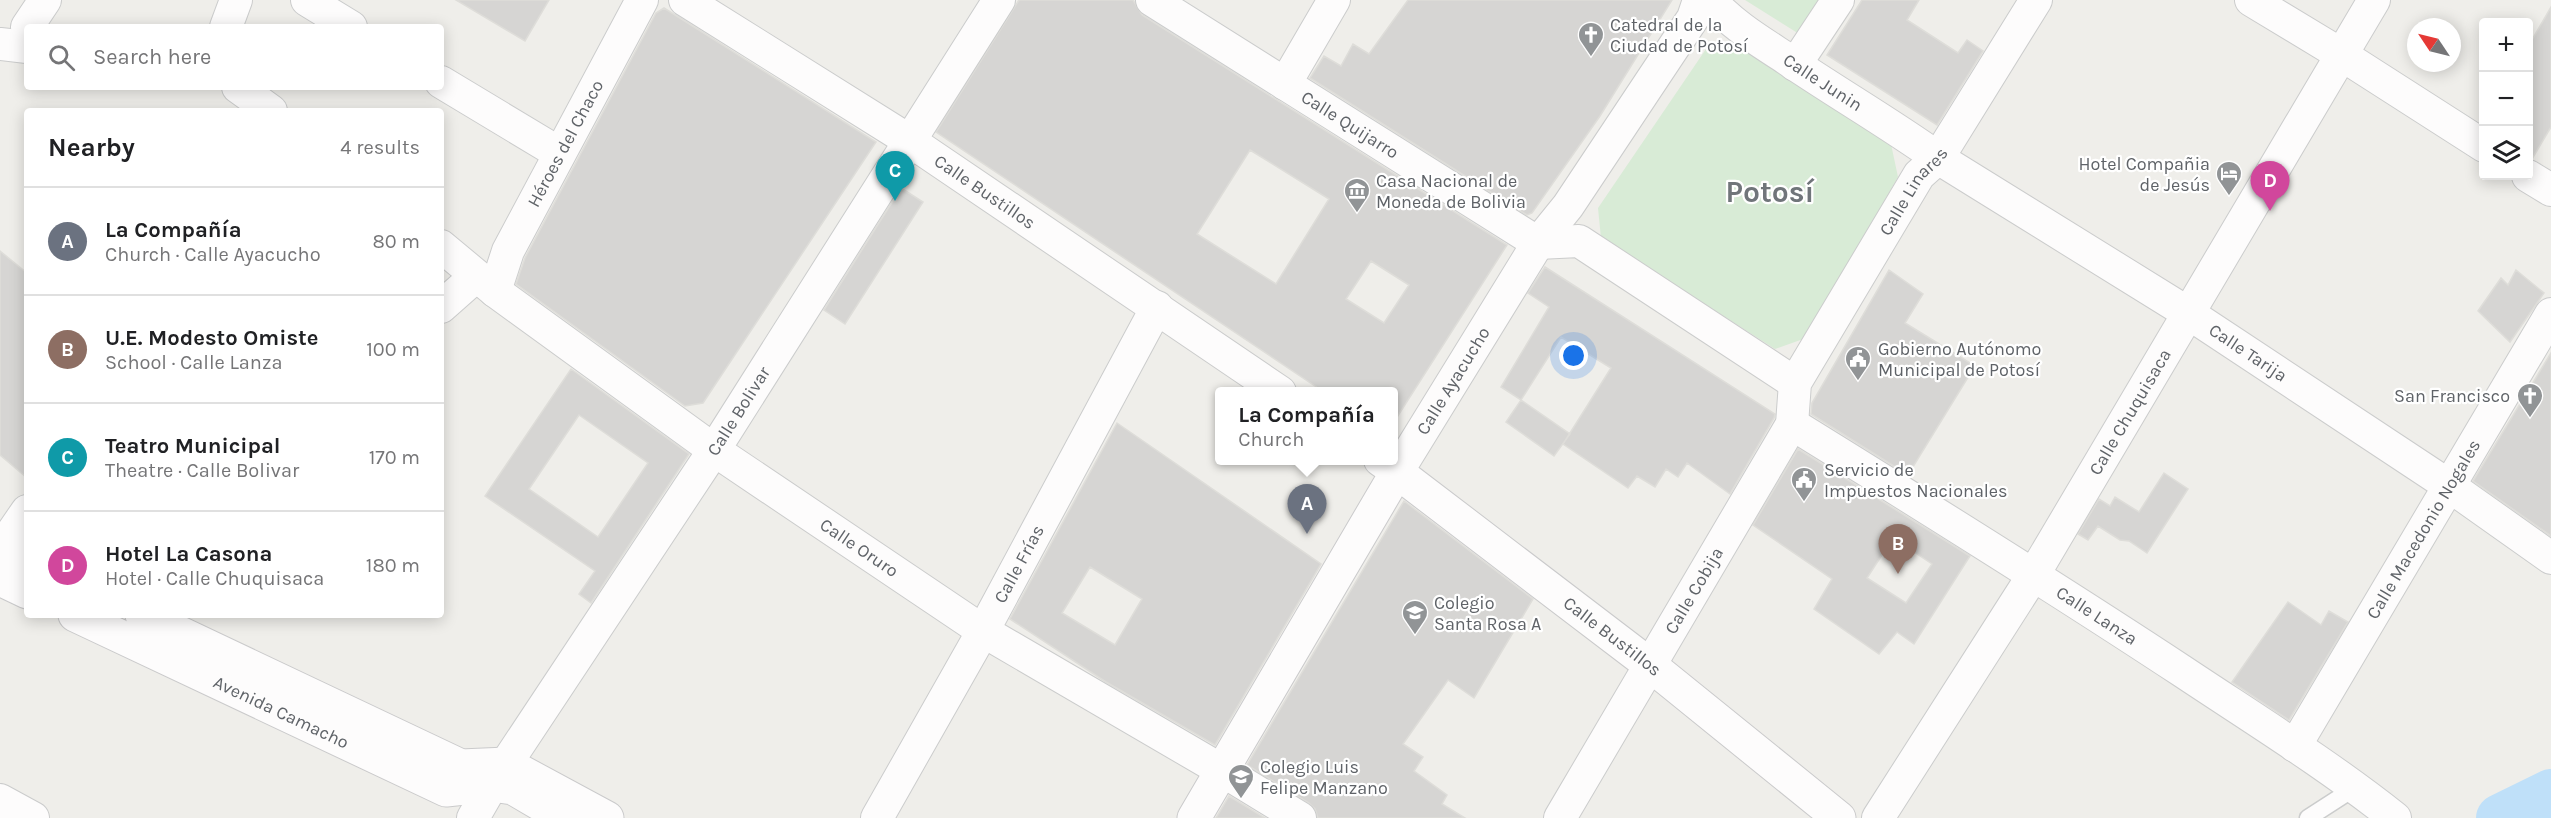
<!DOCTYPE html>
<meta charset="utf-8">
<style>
:root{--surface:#fff;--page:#f2f2f2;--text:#202124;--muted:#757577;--line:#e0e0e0;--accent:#2563eb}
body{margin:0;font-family:Karla,sans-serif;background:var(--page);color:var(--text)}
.controls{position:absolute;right:18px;top:18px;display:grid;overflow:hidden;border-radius:6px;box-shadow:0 3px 15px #0003}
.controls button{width:54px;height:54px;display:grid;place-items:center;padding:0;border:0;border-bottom:2px solid var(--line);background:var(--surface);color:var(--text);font:30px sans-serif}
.compass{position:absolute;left:2407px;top:18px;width:54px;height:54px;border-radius:50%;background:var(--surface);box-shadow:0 3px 15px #0003;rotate:305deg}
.you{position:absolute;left:1574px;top:356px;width:21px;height:21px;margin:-15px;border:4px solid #fff;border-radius:50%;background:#1a73e8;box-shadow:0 0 0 9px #1a73e833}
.badge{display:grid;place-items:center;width:39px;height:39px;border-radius:50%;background:var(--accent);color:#fff;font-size:20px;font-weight:700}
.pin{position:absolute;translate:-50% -50px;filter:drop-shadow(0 2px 3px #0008)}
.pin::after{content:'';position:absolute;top:32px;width:21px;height:18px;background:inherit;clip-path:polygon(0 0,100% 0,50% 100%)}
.popup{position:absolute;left:1215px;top:387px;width:183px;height:78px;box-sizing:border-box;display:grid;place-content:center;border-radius:6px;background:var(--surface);filter:drop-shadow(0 2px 4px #0005);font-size:20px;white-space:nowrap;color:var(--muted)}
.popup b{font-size:22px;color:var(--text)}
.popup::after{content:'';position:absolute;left:50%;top:100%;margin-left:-12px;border:12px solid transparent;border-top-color:var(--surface)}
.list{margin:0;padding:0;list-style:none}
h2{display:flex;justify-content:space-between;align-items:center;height:78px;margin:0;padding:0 24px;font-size:26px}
h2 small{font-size:20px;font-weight:400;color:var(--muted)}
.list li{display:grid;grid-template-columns:39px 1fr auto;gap:18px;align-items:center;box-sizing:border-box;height:108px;padding:0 24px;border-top:2px solid var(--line)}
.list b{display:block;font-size:22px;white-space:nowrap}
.list p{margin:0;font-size:20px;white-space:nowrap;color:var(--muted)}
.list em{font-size:20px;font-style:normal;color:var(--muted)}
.icon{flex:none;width:33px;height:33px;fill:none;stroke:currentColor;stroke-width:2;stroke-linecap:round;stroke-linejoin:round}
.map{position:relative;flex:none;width:2551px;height:818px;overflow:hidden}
.search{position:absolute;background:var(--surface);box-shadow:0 3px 15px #0003;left:24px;top:24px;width:420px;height:66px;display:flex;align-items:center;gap:15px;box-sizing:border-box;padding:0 21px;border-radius:6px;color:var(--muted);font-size:22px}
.panel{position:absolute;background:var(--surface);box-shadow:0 3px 15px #0003;left:24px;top:108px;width:420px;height:510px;border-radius:6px}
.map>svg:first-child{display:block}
.green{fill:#d8ebd6}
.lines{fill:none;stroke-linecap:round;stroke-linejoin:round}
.river{stroke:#bfe0f9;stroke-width:48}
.building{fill:#d6d5d3;stroke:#deddd9;stroke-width:1.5;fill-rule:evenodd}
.lane-casing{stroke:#cbcccc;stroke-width:19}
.street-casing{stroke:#cbcccc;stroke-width:34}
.secondary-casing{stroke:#cacacb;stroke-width:35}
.lane{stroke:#fdfcfc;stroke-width:16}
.street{stroke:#fdfcfc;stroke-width:32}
.secondary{stroke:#fdfcfc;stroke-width:33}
.labels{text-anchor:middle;stroke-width:4.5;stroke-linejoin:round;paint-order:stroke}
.poi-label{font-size:18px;fill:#5f6368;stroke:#fff;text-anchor:start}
.street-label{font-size:18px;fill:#5f6368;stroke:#fff}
.town-label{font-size:30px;font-weight:bold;fill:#70757a;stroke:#fff}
</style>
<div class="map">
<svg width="2551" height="818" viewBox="0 0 2551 818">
<rect width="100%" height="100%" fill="#efeeea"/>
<path class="green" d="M1745 0H1855L1823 49Z
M1734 42 1891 144 1898 177 1806 338 1775 349 1601 238 1598 208 1706 49 1721 43Z"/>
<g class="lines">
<path class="river" d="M2500 818 2551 793"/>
</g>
<path class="building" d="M456 0H549L525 41Z
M1019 0H1133L1142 15 1507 245 1394 422V392H1324L936 132ZM1250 150 1329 199 1276 284 1197 234ZM1371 261 1409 285 1384 323 1346 299Z
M1408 0H1672L1600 116 1532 213 1527 215 1310 78 1324 56 1341 66 1353 44 1369 54Z
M1862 0H1919L1907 20 1958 53 1967 40 1983 51 1937 125 1827 55Z
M2551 7V127L2532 159 2529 158V45Z
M664 8 876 142 703 403 685 406 516 284 525 258 656 13Z
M901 188 923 202 845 324 824 310Z
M0 251 27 273V478L0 455Z
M1545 267 1775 414 1774 418 1730 494 1687 463 1678 477 1666 469 1655 487 1637 476 1628 488 1563 444 1611 368 1561 337 1521 400 1501 387 1549 307 1528 293Z
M1889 270 1923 294 1905 323 1975 366 1908 475 1811 414 1812 403Z
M2516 270 2544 293 2510 342 2478 311 2501 278 2508 285Z
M2551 353V536L2473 481Z
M571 369 689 454 591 603 579 594 595 571 485 496ZM579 415 648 463 598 537 529 489Z
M1521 400 1570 434 1554 456 1506 422Z
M1117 423 1321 564 1215 745 1106 682 1010 619ZM1090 567 1142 599 1115 645 1062 613Z
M1798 449 1970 556 1914 644 1897 632 1879 654 1814 609 1832 579 1753 525ZM1893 538 1932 564 1906 603 1867 578Z
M2164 473 2188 489 2147 553 2129 541 2120 540 2098 526 2088 540 2078 534 2099 499 2110 506 2115 497 2139 512Z
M1404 501 1533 599 1474 698 1448 680 1403 744 1423 757 1414 771 1447 795 1442 804 1465 818H1318L1315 809 1309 803 1247 765Z
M2288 602 2321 625 2329 611 2348 622 2289 720 2232 682Z
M1229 796 1265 818H1216Z"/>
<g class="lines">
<defs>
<path id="lane" d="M2308 818 2356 787"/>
<g id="street">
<path d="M307 0 351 27"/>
<path id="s1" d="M685 0 910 141 1280 392"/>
<path id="s2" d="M1152 0 1538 243 1579 241 1795 383"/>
<path id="s3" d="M1710 0C1734 26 1758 40 1787 59 1837 93 1889 123 1938 158L2188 313 2448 485 2551 558"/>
<path d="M2251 0 2342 55 2484 146"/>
<path d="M27 27 45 0"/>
<path d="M226 27 236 0"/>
<path d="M0 44 27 47"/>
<path d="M1795 65 1838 0"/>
<path d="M441 82 559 153"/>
<path d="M1285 84 1334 0"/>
<path d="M238 87 271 111"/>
<path d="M2528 176 2551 190"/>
<path id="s4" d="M441 246 495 291 714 450 983 631 1223 771 1300 818"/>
<path id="s5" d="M495 291 508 251 642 0"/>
<path d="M441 307 476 276"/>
<path id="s6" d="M1792 424C1923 505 2053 586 2182 671 2254 719 2327 764 2395 818"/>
<path id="s7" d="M1380 460 1397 472 1538 243 1568 206 1693 18 1699 0"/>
<path d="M0 550 27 511"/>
<path id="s8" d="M2295 746 2551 314"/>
<path d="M0 800 33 818"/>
<path id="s9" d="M473 818 492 785 714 450 999 0"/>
<path id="s10" d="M877 818 983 631 1157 307"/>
<path id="s11" d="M1560 818 1792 424 1795 383 1919 175 1938 158 2036 0"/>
<path id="s12" d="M1878 818 2034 574 2374 0"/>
</g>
<g id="secondary">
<path d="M0 548 27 561"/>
<path d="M0 579 27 592"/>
<path id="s13" d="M75 615 446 790 492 785 513 788 564 818"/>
<path d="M142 615 461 766 507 764 607 818"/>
<path id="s14" d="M1194 818 1397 472 1650 665 1839 818"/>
</g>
</defs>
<use href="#lane" class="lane-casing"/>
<use href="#street" class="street-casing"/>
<use href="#secondary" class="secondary-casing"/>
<use href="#lane" class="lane"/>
<use href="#street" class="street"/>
<use href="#secondary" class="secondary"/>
</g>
<defs>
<symbol id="church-pin" viewBox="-11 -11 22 30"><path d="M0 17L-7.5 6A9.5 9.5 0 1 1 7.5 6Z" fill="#919496" stroke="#fff"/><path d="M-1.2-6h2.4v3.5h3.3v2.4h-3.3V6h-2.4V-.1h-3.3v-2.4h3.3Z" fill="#fff"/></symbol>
<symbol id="hotel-pin" viewBox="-11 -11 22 30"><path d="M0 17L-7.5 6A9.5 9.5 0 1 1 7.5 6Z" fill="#919496" stroke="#fff"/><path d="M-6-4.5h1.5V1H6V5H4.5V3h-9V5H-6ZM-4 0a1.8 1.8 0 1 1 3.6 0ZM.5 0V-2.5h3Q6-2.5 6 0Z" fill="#fff"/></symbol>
<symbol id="museum-pin" viewBox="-11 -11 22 30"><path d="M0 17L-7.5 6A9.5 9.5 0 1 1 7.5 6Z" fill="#919496" stroke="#fff"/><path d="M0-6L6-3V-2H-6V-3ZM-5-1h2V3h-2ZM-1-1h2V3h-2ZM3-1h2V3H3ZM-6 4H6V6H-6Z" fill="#fff"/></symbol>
<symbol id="civic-pin" viewBox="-11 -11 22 30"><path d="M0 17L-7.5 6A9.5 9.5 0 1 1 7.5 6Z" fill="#919496" stroke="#fff"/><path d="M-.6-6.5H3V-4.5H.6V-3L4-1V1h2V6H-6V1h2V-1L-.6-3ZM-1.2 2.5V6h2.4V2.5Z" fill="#fff"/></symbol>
<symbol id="school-pin" viewBox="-11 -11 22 30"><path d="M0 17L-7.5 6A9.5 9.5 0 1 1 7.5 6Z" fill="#919496" stroke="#fff"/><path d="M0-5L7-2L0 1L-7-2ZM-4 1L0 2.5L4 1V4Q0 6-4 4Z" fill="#fff"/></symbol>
</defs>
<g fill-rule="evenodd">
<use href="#church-pin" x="1576" y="20" width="30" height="40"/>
<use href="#hotel-pin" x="2214" y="159" width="30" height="40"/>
<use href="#museum-pin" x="1342" y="176" width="30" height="40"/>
<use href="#civic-pin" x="1843" y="344" width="30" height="40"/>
<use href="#church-pin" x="2515" y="381" width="30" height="40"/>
<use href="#civic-pin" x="1789" y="465" width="30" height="40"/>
<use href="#school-pin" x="1400" y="598" width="30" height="40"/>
<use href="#school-pin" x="1226" y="762" width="30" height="40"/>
</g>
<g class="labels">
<g class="poi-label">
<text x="1610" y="31">Catedral de la<tspan x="1610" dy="21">Ciudad de Potosí</tspan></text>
<text x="2210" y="170" text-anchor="end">Hotel Compañia<tspan x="2210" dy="21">de Jesús</tspan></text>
<text x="1376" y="187">Casa Nacional de<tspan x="1376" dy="21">Moneda de Bolivia</tspan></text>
<text x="1878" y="355">Gobierno Autónomo<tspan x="1878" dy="21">Municipal de Potosí</tspan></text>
<text x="2510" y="402" text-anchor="end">San Francisco</text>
<text x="1824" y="476">Servicio de<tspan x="1824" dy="21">Impuestos Nacionales</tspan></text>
<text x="1434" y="609">Colegio<tspan x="1434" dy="21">Santa Rosa A</tspan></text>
<text x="1260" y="773">Colegio Luis<tspan x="1260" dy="21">Felipe Manzano</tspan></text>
</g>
<g class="street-label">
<text dy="6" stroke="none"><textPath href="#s3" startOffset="140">Calle Junin</textPath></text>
<text dy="6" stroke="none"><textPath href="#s2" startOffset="234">Calle Quijarro</textPath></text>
<text dy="6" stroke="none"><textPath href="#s5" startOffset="164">Héroes del Chaco</textPath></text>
<text dy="6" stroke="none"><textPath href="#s1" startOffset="356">Calle Bustillos</textPath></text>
<text dy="6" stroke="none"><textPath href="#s11" startOffset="724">Calle Linares</textPath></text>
<text dy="6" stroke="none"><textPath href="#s3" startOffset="644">Calle Tarija</textPath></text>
<text dy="6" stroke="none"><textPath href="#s7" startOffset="128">Calle Ayacucho</textPath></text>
<text dy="6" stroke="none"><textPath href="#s9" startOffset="486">Calle Bolivar</textPath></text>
<text dy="6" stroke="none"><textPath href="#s12" startOffset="478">Calle Chuquisaca</textPath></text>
<text dy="6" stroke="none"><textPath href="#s8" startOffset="252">Calle Macedonio Nogales</textPath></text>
<text dy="6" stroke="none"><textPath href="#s4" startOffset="516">Calle Oruro</textPath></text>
<text dy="6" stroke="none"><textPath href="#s10" startOffset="291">Calle Frías</textPath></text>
<text dy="6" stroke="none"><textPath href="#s11" startOffset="264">Calle Cobija</textPath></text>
<text dy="6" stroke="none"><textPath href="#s6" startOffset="360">Calle Lanza</textPath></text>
<text dy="6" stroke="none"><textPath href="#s14" startOffset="672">Calle Bustillos</textPath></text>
<text dy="6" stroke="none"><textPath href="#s13" startOffset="228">Avenida Camacho</textPath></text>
</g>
<g class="town-label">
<text x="1770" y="202">Potosí</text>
</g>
</g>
</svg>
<div class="controls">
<button>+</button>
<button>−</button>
<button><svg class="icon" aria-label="layers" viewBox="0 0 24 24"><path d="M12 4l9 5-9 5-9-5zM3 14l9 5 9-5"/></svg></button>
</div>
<svg class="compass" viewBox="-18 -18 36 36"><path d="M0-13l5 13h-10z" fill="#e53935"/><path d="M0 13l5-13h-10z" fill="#757577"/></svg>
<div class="you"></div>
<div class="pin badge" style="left:1307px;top:534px;background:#6b7280">A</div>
<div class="popup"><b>La Compañía</b>Church</div>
<div class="pin badge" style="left:1898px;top:574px;background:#8d6e63">B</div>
<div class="pin badge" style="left:895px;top:201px;background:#0f9aa8">C</div>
<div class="pin badge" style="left:2270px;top:211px;background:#d1479c">D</div>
<div class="search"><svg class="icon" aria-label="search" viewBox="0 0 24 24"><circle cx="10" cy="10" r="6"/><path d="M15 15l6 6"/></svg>Search here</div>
<section class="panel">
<h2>Nearby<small>4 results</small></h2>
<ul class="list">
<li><span class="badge" style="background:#6b7280">A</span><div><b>La Compañía</b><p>Church · Calle Ayacucho</p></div><em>80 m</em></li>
<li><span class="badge" style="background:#8d6e63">B</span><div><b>U.E. Modesto Omiste</b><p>School · Calle Lanza</p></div><em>100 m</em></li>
<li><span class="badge" style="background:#0f9aa8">C</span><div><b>Teatro Municipal</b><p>Theatre · Calle Bolivar</p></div><em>170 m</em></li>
<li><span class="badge" style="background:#d1479c">D</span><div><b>Hotel La Casona</b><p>Hotel · Calle Chuquisaca</p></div><em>180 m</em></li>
</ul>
</section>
</div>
